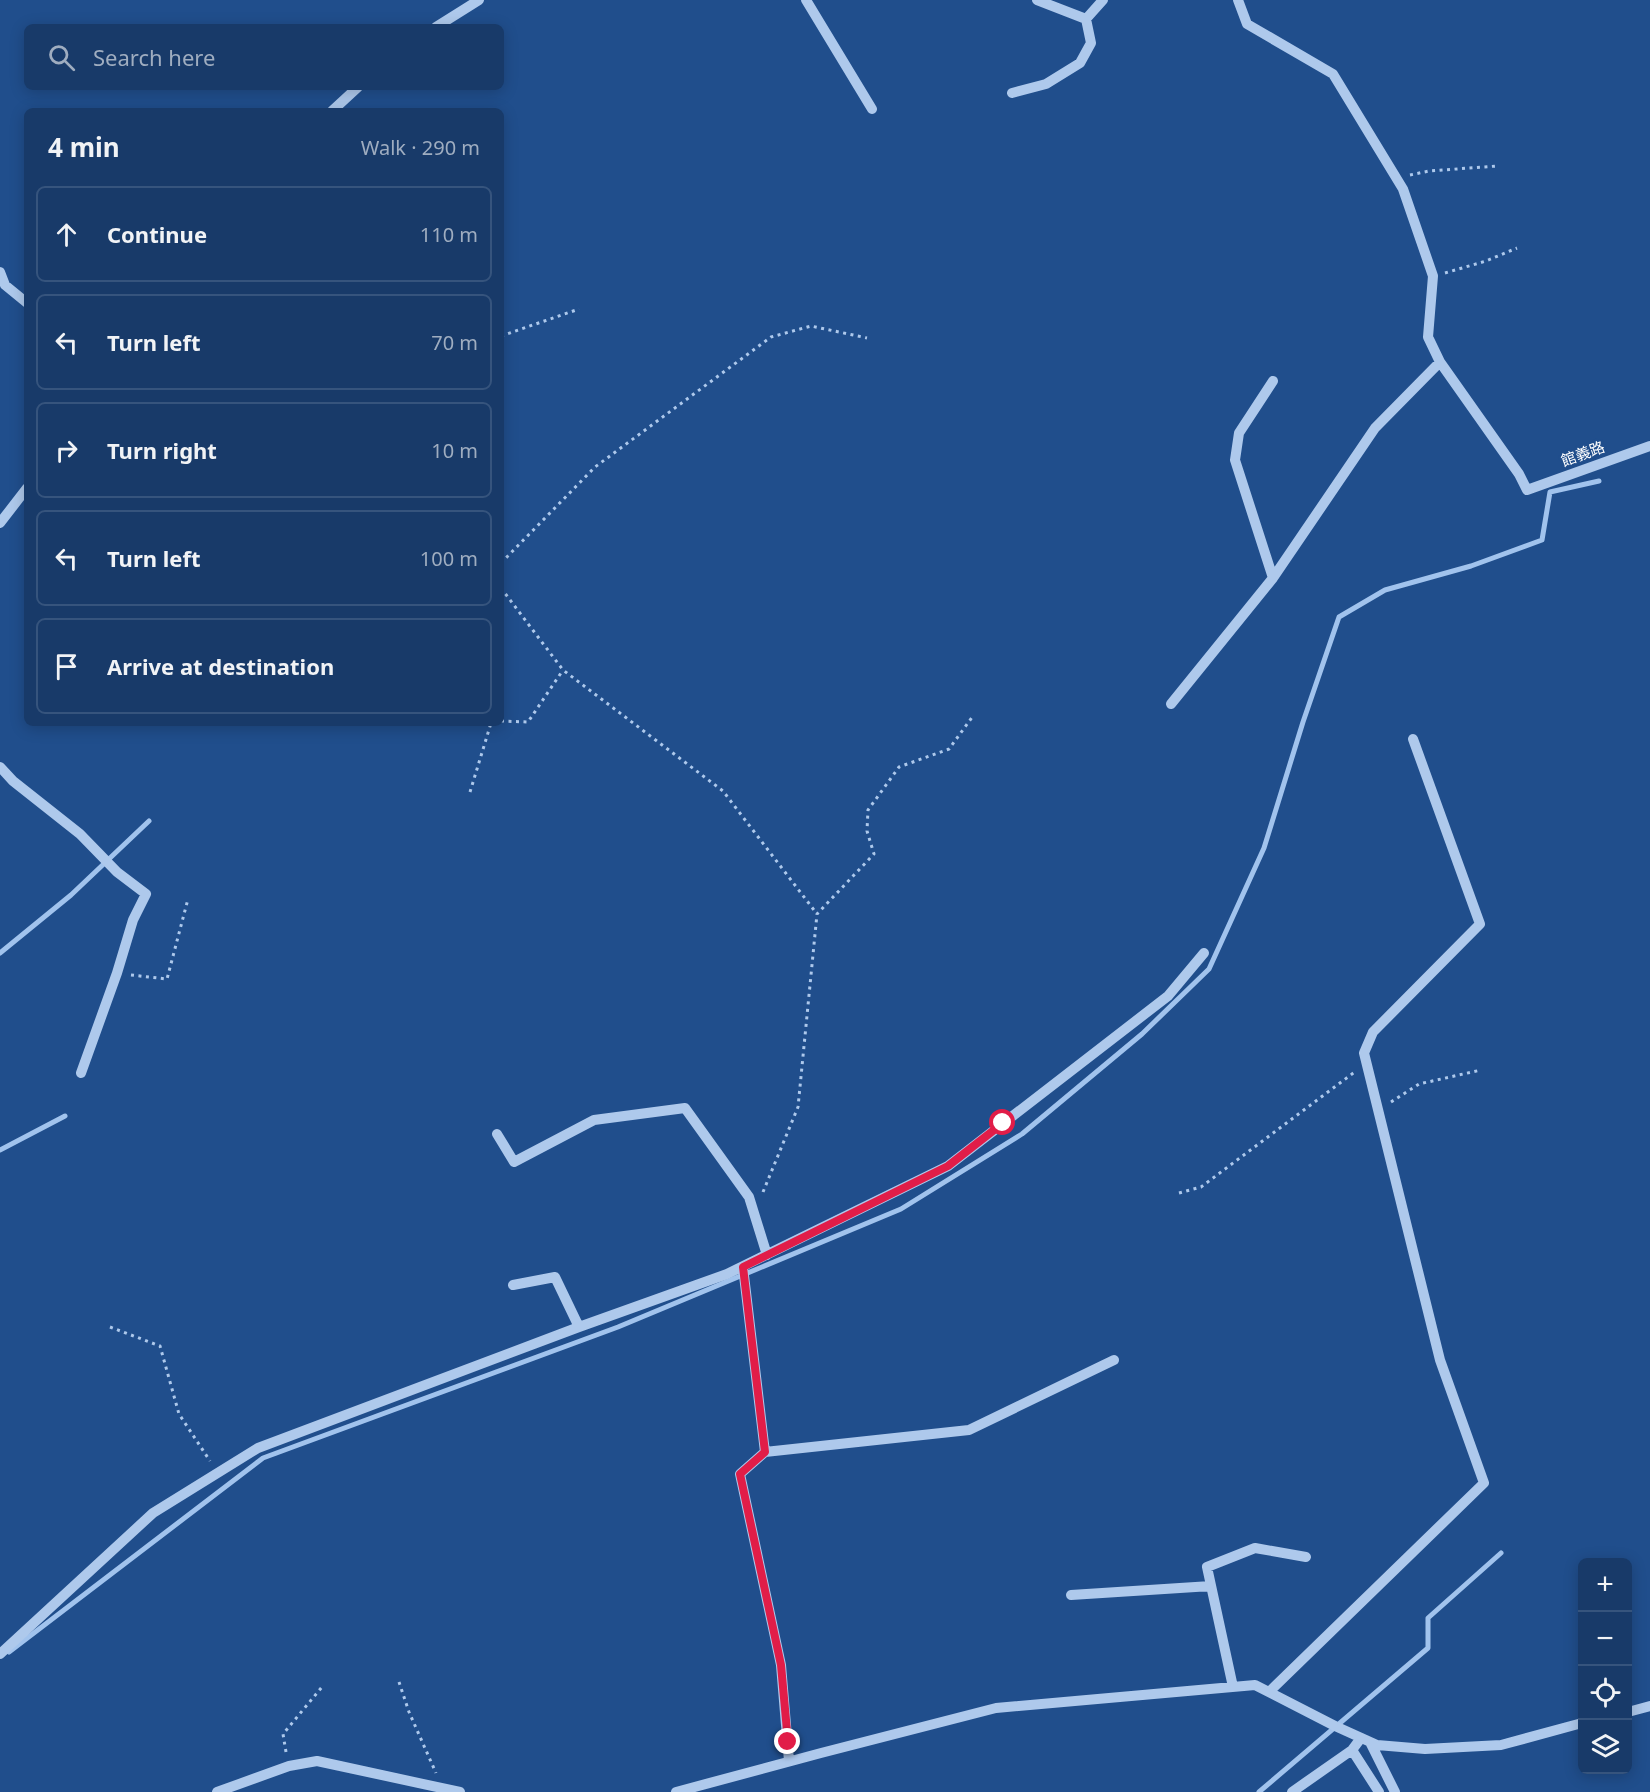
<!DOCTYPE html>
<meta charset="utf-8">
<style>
:root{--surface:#183a69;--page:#21416f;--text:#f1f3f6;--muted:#9fadc0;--line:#36547d}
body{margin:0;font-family:"Noto Sans","Noto Sans TC",sans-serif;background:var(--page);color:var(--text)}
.controls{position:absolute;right:18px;bottom:18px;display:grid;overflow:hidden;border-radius:9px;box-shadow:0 3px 15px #0003}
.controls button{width:54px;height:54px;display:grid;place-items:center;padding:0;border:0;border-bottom:2px solid var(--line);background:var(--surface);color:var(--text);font:30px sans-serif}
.stop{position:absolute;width:18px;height:18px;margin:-14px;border:4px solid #e11d48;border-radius:50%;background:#fff}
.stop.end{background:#e11d48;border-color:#fff;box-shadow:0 2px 6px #0008}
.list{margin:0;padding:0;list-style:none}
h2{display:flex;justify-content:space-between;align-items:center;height:78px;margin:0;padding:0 24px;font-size:26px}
h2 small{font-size:20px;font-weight:400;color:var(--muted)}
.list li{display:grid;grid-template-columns:39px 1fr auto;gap:18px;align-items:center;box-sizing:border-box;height:96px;margin:0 12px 12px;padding:0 12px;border:2px solid var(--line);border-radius:9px}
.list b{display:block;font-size:22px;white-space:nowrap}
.list em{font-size:20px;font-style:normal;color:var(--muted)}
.icon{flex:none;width:33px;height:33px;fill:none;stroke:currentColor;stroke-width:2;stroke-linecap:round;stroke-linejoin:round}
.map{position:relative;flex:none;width:1650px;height:1792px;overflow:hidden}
.search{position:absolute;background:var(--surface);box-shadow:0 3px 15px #0003;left:24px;top:24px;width:480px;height:66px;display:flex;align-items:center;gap:15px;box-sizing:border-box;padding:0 21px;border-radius:9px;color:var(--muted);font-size:22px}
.panel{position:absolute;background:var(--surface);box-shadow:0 3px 15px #0003;left:24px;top:108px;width:480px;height:618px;border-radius:9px}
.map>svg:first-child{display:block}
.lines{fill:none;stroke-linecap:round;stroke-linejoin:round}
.stream{stroke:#a1c3ed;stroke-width:5}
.path{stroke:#aec9ec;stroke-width:3;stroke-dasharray:3 4.5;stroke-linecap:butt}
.minor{stroke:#aec9ec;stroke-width:10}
.route{stroke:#e11d48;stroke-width:8}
.labels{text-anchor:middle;stroke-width:5;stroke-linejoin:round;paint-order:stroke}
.street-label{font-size:15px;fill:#fff;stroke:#204e8c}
</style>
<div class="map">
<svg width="1650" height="1792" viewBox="0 0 1650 1792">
<rect width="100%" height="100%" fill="#204e8c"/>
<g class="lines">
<path class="stream" d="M0 953 71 895 149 821
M0 1150 65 1116
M9 1652 263 1458 618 1327 901 1209 1022 1134 1142 1034 1209 969 1264 848 1303 722 1339 617 1385 590 1471 566 1542 540 1550 492 1599 481
M1259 1792 1428 1648V1618L1501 1553"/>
<path class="path" d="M1410 175 1429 171 1497 166
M1445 273 1486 261 1517 248
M501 336 579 309
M501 563 595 467 771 337 811 326 867 338
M501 588 563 670 723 791 817 914
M501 721 528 722 563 670
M470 792 491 723
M131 975 167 979 188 899
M1391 1102 1419 1084 1481 1070
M763 1192 798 1107 817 914 874 854 867 831 868 810 899 767 949 749 973 716
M1179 1193 1201 1187 1356 1071
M110 1327 160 1346 179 1414 210 1461
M399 1682 409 1712 436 1773
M286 1752 283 1734 322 1687"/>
<path class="minor" d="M806 0 872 109
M1238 0 1247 24 1333 74 1403 189 1433 276 1428 337 1440 362 1519 474 1527 490 1650 446
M1086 19 1103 0
M436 27 479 0
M1012 93 1046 84 1080 63 1091 43 1086 19 1037 0
M332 111 358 87
M0 272 5 285 27 303
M1273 381 1239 433 1235 460 1273 578
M0 523 27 488
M1171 704 1273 578 1375 428 1440 362
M0 767 13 781 80 834 117 872 146 894 133 920 117 973 81 1073
M497 1134 514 1162 594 1120 685 1108 749 1197 767 1255
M743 1267 765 1452 740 1474 781 1665 789 1761
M513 1285 555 1277 579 1327
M765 1452 969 1430 1114 1360
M1071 1595 1211 1586
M0 1654 153 1513 258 1448 579 1327 727 1274 948 1166 1168 996 1204 953
M1233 1687 1207 1567 1255 1548 1306 1557
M1269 1692 1484 1483 1440 1360 1364 1053 1373 1032 1480 924 1413 739
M1628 1712 1650 1706
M1370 1742 1395 1792
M1352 1750 1379 1792
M217 1792 289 1766 317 1761 460 1792
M676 1792 821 1753 996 1708 1255 1685 1335 1726 1377 1745 1425 1749 1501 1745 1582 1723
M1292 1792 1352 1750 1361 1738"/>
</g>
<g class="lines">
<path class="route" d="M788 1742 781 1665 740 1474 765 1452 743 1267 948 1166 1003 1123"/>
</g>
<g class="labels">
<g class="street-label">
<text transform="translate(1583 454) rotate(-20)" y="5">館義路</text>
</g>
</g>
</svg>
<div class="controls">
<button>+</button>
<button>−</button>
<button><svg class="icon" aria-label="locate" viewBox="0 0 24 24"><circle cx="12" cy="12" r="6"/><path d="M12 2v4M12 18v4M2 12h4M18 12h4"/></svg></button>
<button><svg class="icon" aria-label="layers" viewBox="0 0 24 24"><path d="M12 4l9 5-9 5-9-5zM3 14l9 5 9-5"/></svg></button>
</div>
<div class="stop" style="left:1003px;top:1123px"></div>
<div class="stop end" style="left:788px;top:1742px"></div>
<div class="search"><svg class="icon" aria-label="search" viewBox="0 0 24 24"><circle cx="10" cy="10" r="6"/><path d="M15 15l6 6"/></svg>Search here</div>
<section class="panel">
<h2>4 min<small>Walk · 290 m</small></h2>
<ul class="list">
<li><svg class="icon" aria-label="ahead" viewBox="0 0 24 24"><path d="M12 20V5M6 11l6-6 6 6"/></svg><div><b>Continue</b></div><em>110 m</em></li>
<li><svg class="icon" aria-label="left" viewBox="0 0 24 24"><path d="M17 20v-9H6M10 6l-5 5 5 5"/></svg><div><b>Turn left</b></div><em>70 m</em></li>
<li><svg class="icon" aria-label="right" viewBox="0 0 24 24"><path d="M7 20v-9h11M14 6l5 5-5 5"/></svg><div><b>Turn right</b></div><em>10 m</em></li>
<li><svg class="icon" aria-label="left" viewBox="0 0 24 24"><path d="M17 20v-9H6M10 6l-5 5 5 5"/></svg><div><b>Turn left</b></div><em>100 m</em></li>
<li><svg class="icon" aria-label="arrive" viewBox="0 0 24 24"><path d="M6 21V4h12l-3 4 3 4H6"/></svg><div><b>Arrive at destination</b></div></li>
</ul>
</section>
</div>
